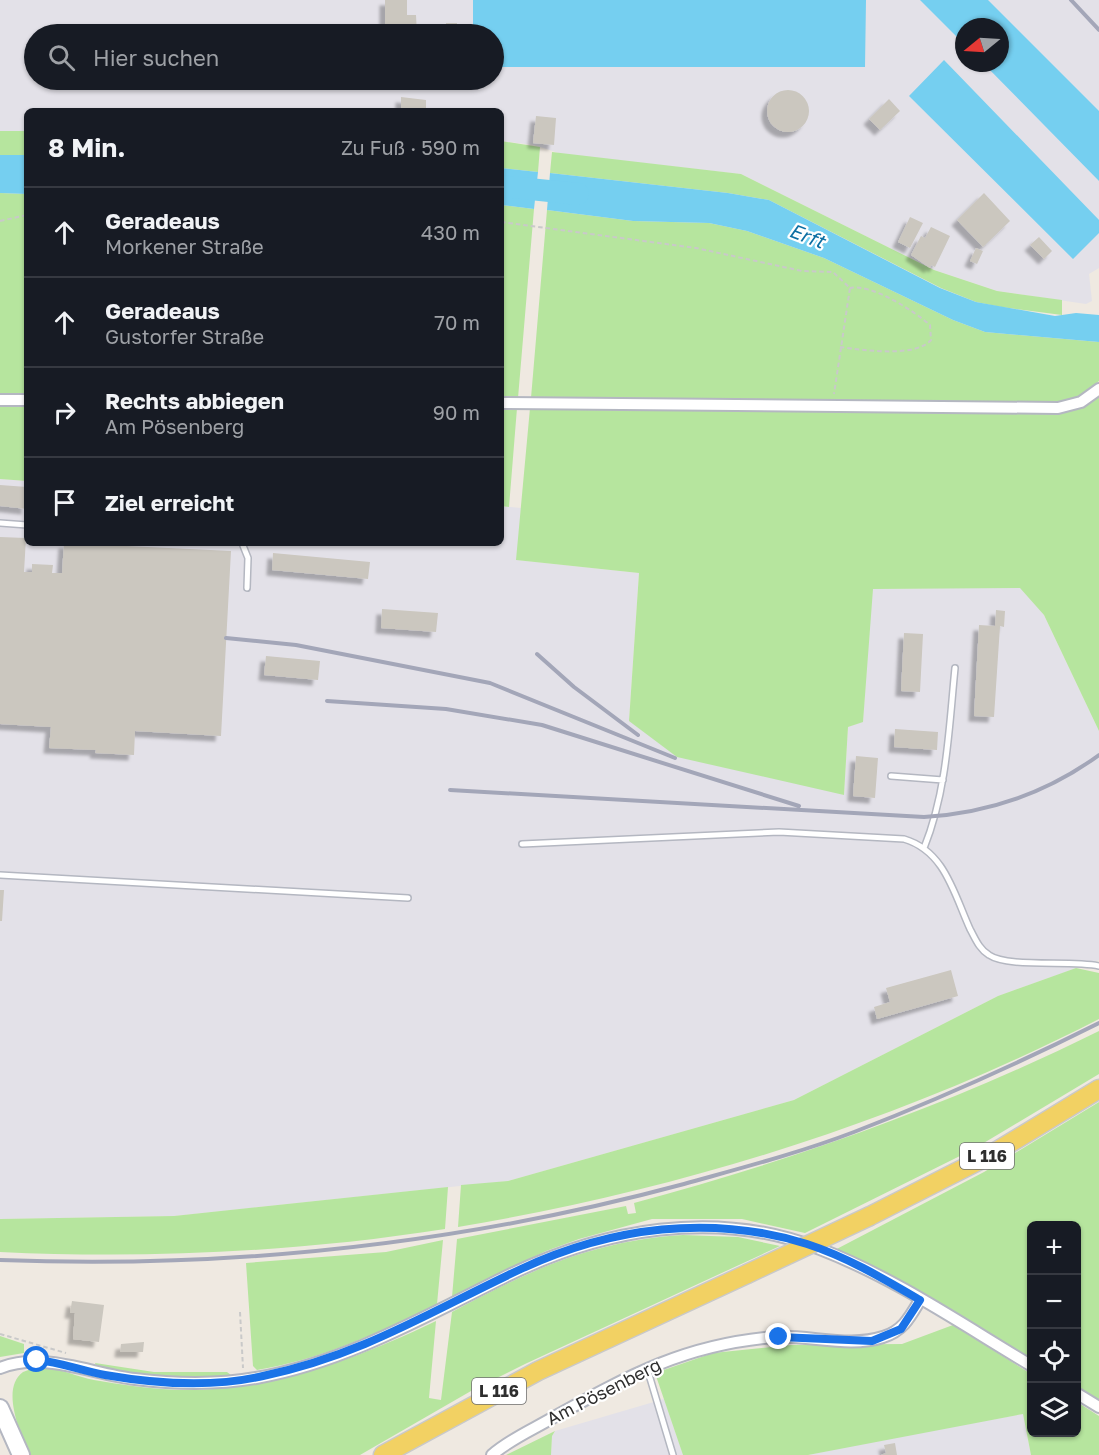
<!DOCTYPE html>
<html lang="de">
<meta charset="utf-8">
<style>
:root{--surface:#171b24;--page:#20242c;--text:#f1f3f6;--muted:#9ea1a6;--line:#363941}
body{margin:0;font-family:"Golos Text",sans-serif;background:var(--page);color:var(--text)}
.controls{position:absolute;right:18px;bottom:18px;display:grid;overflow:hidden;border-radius:9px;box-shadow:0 2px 4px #0004}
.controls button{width:54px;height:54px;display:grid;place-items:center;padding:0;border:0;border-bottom:2px solid var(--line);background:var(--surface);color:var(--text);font:30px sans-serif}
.compass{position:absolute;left:955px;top:18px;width:54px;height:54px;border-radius:50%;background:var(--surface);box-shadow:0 2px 4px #0004;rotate:252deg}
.stop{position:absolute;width:18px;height:18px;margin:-14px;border:4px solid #1a73e8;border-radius:50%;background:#fff}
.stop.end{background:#1a73e8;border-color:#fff;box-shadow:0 2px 6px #0008}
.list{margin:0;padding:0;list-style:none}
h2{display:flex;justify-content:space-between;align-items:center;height:78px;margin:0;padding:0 24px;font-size:26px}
h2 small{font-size:20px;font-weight:400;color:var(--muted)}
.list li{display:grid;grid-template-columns:39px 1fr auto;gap:18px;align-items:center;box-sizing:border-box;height:90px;padding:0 24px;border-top:2px solid var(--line)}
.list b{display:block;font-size:22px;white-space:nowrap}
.list p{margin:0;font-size:20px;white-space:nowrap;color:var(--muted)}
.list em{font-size:20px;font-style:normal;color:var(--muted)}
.icon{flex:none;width:33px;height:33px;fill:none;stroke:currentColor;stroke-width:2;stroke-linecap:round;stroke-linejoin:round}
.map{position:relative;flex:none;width:1099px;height:1455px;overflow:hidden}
.search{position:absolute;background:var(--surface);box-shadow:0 2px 4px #0004;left:24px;top:24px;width:480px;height:66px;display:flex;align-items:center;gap:15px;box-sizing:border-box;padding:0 21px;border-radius:33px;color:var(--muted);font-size:22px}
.panel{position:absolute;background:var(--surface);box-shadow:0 2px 4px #0004;left:24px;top:108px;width:480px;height:438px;border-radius:9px}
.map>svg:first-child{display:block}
.industrial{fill:#e3e1e8;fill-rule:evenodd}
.green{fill:#b6e59e}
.water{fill:#75cff0}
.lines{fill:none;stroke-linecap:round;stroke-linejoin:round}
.river{stroke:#75cff0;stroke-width:22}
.building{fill:#cbc7bf;filter:url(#shadow)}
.service-casing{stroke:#b4b7c1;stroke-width:8}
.minor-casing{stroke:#b4b7c1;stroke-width:14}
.secondary-casing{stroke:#b4b7c1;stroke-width:20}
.primary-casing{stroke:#c9c9c9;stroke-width:21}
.path{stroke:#c9c9c9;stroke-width:2;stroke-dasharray:4.5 3;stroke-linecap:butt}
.service{stroke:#fff;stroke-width:5}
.minor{stroke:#fff;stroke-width:10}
.secondary{stroke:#fff;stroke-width:16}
.primary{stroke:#f2d163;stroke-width:18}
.rail{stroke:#a3a6b8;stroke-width:4}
.primary-bridge-casing{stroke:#c9c9c9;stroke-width:21;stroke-linecap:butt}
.primary-bridge{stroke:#f2d163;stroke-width:18}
.route{stroke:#1a73e8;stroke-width:8}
.labels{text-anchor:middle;stroke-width:4.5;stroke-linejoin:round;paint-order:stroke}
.shield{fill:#fff;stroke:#6d6d6d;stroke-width:1.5}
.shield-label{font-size:16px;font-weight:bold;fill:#2e2e2e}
.street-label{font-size:18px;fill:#2e2e2e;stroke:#fff}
.water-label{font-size:20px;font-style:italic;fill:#0d6fa3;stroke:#fff}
</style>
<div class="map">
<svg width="1099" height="1455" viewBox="0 0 1099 1455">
<defs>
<filter id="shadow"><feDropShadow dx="-5.5" dy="5.5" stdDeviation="1.5" flood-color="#0004"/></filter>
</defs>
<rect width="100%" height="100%" fill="#efe9e1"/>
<path class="industrial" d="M0 0H1099V268L1089 274 1092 301 1086 304 997 291 934 270 741 174 562 154 534 145 501 141V111H27V131H0ZM964 27H1000V63H964ZM34 34H494V80H34Z
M0 479 27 481V543H501V506L521 508 517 560 639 573 629 721 844 795 848 727 863 721 872 589 1020 587 1044 615 1099 731V960L998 996 794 1100 508 1181 174 1216 0 1219Z
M664 1399 683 1455H551L552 1436 555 1431Z
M1023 1414 1031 1455H808L873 1441Z"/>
<path class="green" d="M0 131H27V155H0Z
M501 141 540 147 538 172 501 168Z
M552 152 741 174 934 270 997 291 1062 300V315L1001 307 976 302 941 288 769 200 728 193 550 173Z
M0 193 27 194V396H0Z
M501 205 534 209 518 398H501Z
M547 210 633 221 709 223 747 231 824 258 953 320 985 332 1099 342V381L1078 398 1055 403 531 398Z
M1099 396V731L1044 615 1020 588 873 589 863 722 848 727 844 795 677 757 629 721 639 573 516 560 530 408 1063 411 1083 406Z
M0 404H27V481L0 479Z
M501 408H517L509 507 501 506Z
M1076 968 1099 973V1019C899 1122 679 1190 458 1227L461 1185 508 1181 794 1100 998 996Z
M1099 1031V1074L972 1150 805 1233 742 1219H652L579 1239 546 1251 452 1297 457 1239 626 1206 628 1214 636 1213 634 1203C794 1160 950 1105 1099 1031Z
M1099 1102V1407L1077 1393 1076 1226H1032L1031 1366 829 1253 984 1172Z
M448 1187 445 1229C298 1252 148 1259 0 1252V1219L174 1216Z
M683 1235 738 1237 780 1246 525 1364 471 1391 360 1455H28C21 1432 0 1389 23 1372 30 1369 38 1368 46 1368 62 1369 78 1377 94 1380 122 1385 151 1389 180 1390 272 1391 354 1360 436 1321L429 1398 441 1400 452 1312C530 1270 592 1241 683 1235Z
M443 1240 437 1304C379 1333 322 1359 257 1370L253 1366 246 1263 386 1252Z
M953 1325 1031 1374 1032 1432H1076L1077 1402 1099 1416V1455H1031L1023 1414 808 1455H683L655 1373 713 1353 791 1345 902 1344Z
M0 1336 24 1344V1353L0 1357Z
M95 1363 154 1372H227L231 1375C186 1379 140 1375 96 1366Z
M555 1431 552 1436 551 1455H506Z"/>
<path class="water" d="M473 0H866L865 67H494V34H473Z
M920 0H988L1099 111V181L983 63H1000V27H964V44Z
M944 60 1099 220V233L1073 259 909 96Z
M0 155H27V194L0 193Z
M501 168 538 172 534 209 501 205Z
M550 173 728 193 769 200 940 288 976 302 1055 316 1076 313 1099 315V342L985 332 953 320 824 258 747 231 709 223 633 221 547 210Z"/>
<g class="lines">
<path class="river" d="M501 186 578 194"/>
</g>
<path class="building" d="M385 0H407V15H416L417 34H385Z
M446 23H457V34H446Z
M767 111a21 21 0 1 1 42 0a21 21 0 1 1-42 0Z
M401 97 426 100V109L401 111Z
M889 99 900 111 880 130 869 119Z
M536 116 556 118 554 145 533 143Z
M984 193 1010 221 983 247 957 220Z
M910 217 923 223 910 248 898 242Z
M931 227 950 236 935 267 931 265 930 268 911 255 921 236 925 238Z
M1039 237 1052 251 1044 259 1030 245Z
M976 248 983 251 977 264 970 261Z
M0 485 27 487V509L0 506Z
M0 537 26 538 24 572H32V564L53 565 52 573H62L64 543 231 551 221 736 135 731 134 755 95 753 96 750 49 748 51 727 0 724Z
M273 553 370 562 368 579 272 570Z
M382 609 438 613 436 632 381 628Z
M996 610 1005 611 1004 627 1000 626 994 717 974 716 979 625 995 626Z
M904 633 923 634 920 692 901 691Z
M266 656 320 661 318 680 264 675Z
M895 729 938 732 937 750 894 747Z
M856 756 878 758 875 798 853 796Z
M0 890H4L2 921H0Z
M951 970 958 996 877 1019 874 1007 890 1002 886 988Z
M72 1301 104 1305 99 1342 73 1339 75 1313H70Z
M144 1342 143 1352H120L121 1344Z
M895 1443 897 1455H881L886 1453 884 1445Z"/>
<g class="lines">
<defs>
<path id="service" d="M0 523 27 525
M242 543 248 558 247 588
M891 776 943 780
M522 844 779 832 904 839C945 851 954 894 970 929 975 938 979 949 989 955 1008 968 1071 960 1099 966
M924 848C947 791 949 728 955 668
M0 875 408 898
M647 1368 673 1455"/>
<path id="minor" d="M0 400H27
M501 403 1058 408 1081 402 1099 389
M0 1368C43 1351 91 1374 135 1379 175 1384 216 1385 256 1378 346 1362 424 1317 505 1277 602 1229 716 1208 820 1249 895 1278 963 1325 1032 1366
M1076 1393 1099 1407
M492 1455C510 1439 534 1429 554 1417 630 1375 686 1344 775 1337 810 1335 850 1348 883 1337 903 1331 910 1317 920 1300"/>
<path id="secondary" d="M0 1408 21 1455"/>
<path id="primary" d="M870 1216 992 1154 1099 1089
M383 1455 538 1371 747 1274"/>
</defs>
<use href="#service" class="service-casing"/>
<use href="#minor" class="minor-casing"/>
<use href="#secondary" class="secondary-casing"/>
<use href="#primary" class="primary-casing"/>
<path class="path" d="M0 221 27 215
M501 222 696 248 802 271 833 272 850 288 834 394
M840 347C863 350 915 358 931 340L930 325C914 311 871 283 850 288
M240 1312 243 1368
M0 1334 66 1353"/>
<use href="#service" class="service"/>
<use href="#minor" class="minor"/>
<use href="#secondary" class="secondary"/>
<use href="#primary" class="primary"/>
<path class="rail" d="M1071 0 1099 30
M226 638 296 645 490 683 675 758
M537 654 574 687 638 735
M327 701 446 709 542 725 799 806
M450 790 924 817C989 813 1047 793 1099 755
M0 1260C231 1269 461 1244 684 1184 741 1168 799 1153 854 1132 937 1100 1019 1063 1099 1023"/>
<defs>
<path id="primary-bridge" d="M747 1274 870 1216"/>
</defs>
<use href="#primary-bridge" class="primary-bridge-casing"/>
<use href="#primary-bridge" class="primary-bridge"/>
</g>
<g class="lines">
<path class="route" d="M37 1360C60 1362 82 1371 105 1375 157 1384 212 1388 263 1376 363 1355 431 1311 521 1269 611 1227 711 1214 807 1244 847 1257 884 1279 920 1300L901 1329 872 1341 779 1337"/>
</g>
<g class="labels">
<g class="shield">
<rect x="960" y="1143" width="54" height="26" rx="4.5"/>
<rect x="472" y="1378" width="54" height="26" rx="4.5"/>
</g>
<g class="shield-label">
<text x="987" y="1162">L 116</text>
<text x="499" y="1397">L 116</text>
</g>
<g class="street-label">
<text transform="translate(604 1392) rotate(-27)" y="6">Am Pösenberg</text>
</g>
<g class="water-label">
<text transform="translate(807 236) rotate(21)" y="7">Erft</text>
</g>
</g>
</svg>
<div class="controls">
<button>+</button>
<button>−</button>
<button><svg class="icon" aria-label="locate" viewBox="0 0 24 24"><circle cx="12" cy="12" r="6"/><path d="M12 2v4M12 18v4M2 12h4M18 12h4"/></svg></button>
<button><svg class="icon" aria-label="layers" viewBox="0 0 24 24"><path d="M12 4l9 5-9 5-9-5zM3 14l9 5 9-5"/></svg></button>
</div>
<svg class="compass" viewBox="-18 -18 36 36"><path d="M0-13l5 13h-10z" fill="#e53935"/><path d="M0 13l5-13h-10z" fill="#9ea1a6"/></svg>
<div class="stop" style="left:37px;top:1360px"></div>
<div class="stop end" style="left:779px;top:1337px"></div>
<div class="search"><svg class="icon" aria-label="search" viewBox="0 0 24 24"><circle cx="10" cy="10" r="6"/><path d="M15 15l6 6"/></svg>Hier suchen</div>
<section class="panel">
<h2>8 Min.<small>Zu Fuß · 590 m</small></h2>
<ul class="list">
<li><svg class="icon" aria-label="ahead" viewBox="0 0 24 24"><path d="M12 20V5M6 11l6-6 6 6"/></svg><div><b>Geradeaus</b><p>Morkener Straße</p></div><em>430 m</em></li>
<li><svg class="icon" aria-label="ahead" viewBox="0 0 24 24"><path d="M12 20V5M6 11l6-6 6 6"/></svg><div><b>Geradeaus</b><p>Gustorfer Straße</p></div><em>70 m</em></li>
<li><svg class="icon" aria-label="right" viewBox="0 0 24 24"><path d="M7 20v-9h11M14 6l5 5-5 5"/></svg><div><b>Rechts abbiegen</b><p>Am Pösenberg</p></div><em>90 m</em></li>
<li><svg class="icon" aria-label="arrive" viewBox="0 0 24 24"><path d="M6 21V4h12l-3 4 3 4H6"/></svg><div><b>Ziel erreicht</b></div></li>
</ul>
</section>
</div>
